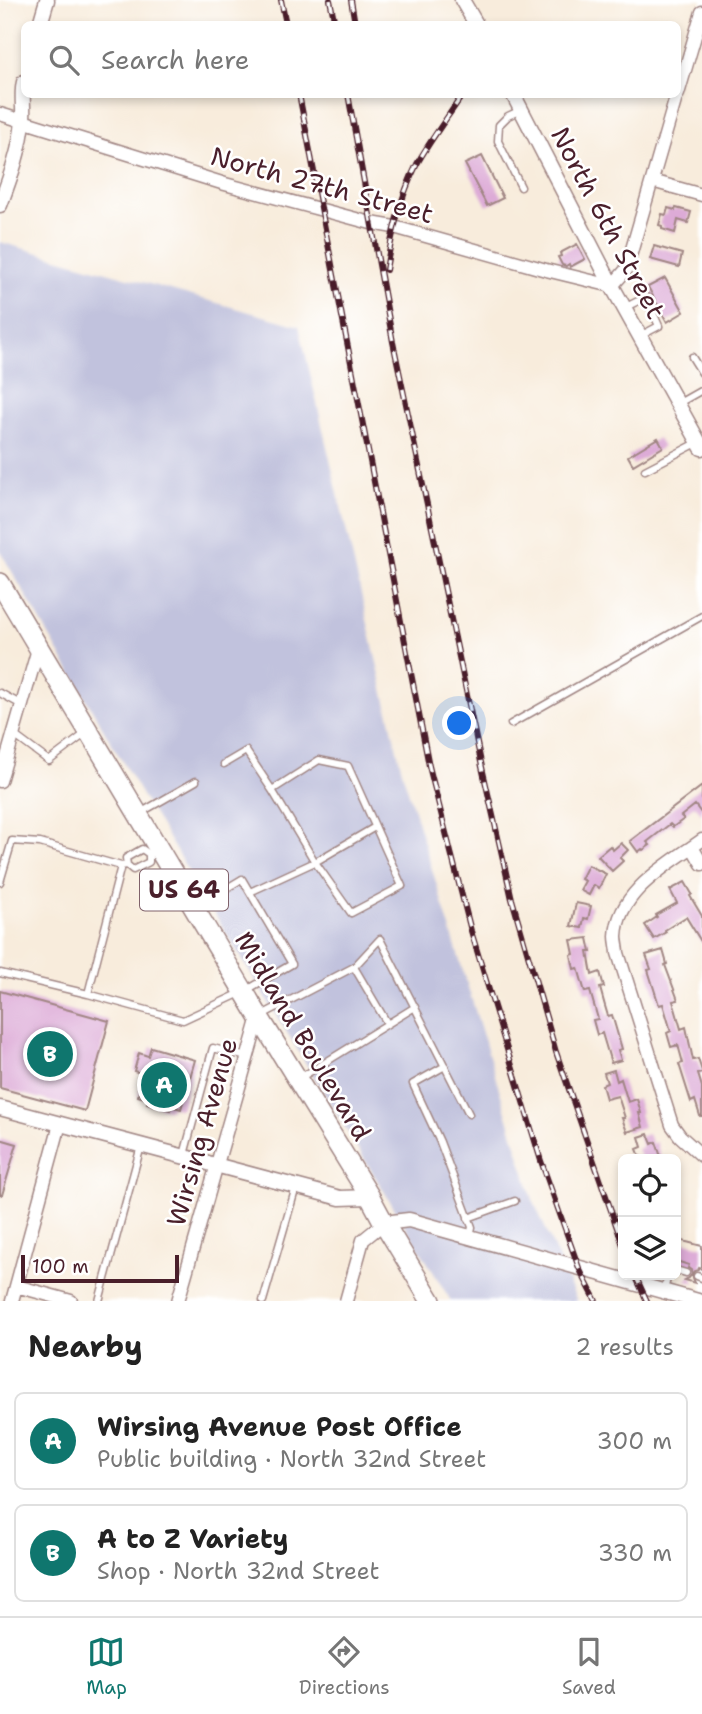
<!DOCTYPE html>
<meta charset="utf-8">
<style>
:root{--surface:#fff;--page:#f6f6f6;--text:#222;--muted:#767676;--line:#e0e0e0;--accent:#0f766e}
body{margin:0;font-family:"Shantell Sans",sans-serif;background:var(--page);color:var(--text)}
.controls{position:absolute;right:21px;bottom:21px;display:grid;overflow:hidden;border-radius:10px;box-shadow:0 4px 10px #0003}
.controls button{width:63px;height:63px;display:grid;place-items:center;padding:0;border:0;border-bottom:2px solid var(--line);background:var(--surface);color:var(--text);font:35px sans-serif}
.scale{position:absolute;left:21px;bottom:18px;width:158px;box-sizing:border-box;padding-left:7px;border:4px solid #4a1f2b;border-top:0;font-size:19px;line-height:24px;white-space:nowrap;color:#4a1f2b;-webkit-text-stroke:5px #fff;paint-order:stroke}
.you{position:absolute;left:460px;top:724px;width:24px;height:24px;margin:-18px;border:5px solid #fff;border-radius:50%;background:#1a73e8;box-shadow:0 0 0 10px #1a73e833}
.badge{display:grid;place-items:center;width:46px;height:46px;border-radius:50%;background:var(--accent);color:#fff;font-size:23px;font-weight:700}
.pin{position:absolute;translate:-50% -50%;border:4px solid #fff;box-shadow:0 2px 7px #0006}
.list{margin:0;padding:0;list-style:none}
h2{display:flex;justify-content:space-between;align-items:center;height:91px;margin:0;padding:0 28px;font-size:30px}
h2 small{font-size:23px;font-weight:400;color:var(--muted)}
.list li{display:grid;grid-template-columns:46px 1fr auto;gap:21px;align-items:center;box-sizing:border-box;height:98px;margin:0 14px 14px;padding:0 14px;border:2px solid var(--line);border-radius:10px}
.list b{display:block;font-size:26px;white-space:nowrap}
.list p{margin:0;font-size:23px;white-space:nowrap;color:var(--muted)}
.list em{font-size:23px;font-style:normal;color:var(--muted)}
.icon{flex:none;width:38px;height:38px;fill:none;stroke:currentColor;stroke-width:2;stroke-linecap:round;stroke-linejoin:round}
.map{position:relative;flex:none;width:702px;height:1301px;overflow:hidden}
.search{position:absolute;background:var(--surface);box-shadow:0 4px 10px #0003;left:21px;right:21px;top:21px;height:77px;display:flex;align-items:center;gap:18px;box-sizing:border-box;padding:0 24px;border-radius:10px;color:var(--muted);font-size:26px}
.sheet{height:315px;background:var(--surface)}
nav{display:flex;justify-content:space-around;align-items:center;box-sizing:border-box;height:98px;border-top:2px solid var(--line);background:var(--surface);font-size:19px;color:var(--muted)}
nav a{display:grid;justify-items:center;gap:4px}
nav .on{color:var(--accent)}
.map>svg:first-child{display:block}
.industrial{fill:#c1c2dd}
.building{fill:#ddabd7}
.lines{fill:none;stroke-linecap:round;stroke-linejoin:round}
.service-casing{stroke:#a18684;stroke-width:9}
.minor-casing{stroke:#a18684;stroke-width:15}
.tertiary-casing{stroke:#a18684;stroke-width:17}
.primary-casing{stroke:#a18684;stroke-width:22}
.service{stroke:#fff;stroke-width:6}
.minor{stroke:#fff;stroke-width:12}
.tertiary{stroke:#fff;stroke-width:14}
.primary{stroke:#fff;stroke-width:19}
.rail-casing{stroke:#4a1f2b;stroke-width:6}
.rail{stroke:#fff;stroke-width:3.5;stroke-dasharray:10;stroke-linecap:butt}
.labels{text-anchor:middle;stroke-width:5;stroke-linejoin:round;paint-order:stroke}
.shield{fill:#fff;stroke:#80626b;stroke-width:2}
.shield-label{font-size:24px;font-weight:bold;fill:#4a1f2b}
.street-label{font-size:26px;fill:#4a1f2b;stroke:#fff}
</style>
<div class="map">
<svg width="702" height="1301" viewBox="0 0 702 1301">
<rect width="100%" height="100%" fill="#fff"/>
<filter id="ink" filterUnits="userSpaceOnUse"><feTurbulence type="fractalNoise" baseFrequency=".0143" numOctaves="2"/><feDisplacementMap in="SourceGraphic" scale="14" xChannelSelector="R" yChannelSelector="G"/><feConvolveMatrix kernelMatrix="1 2 1 2 8 2 1 2 1" color-interpolation-filters="sRGB"/></filter>
<filter id="wash" filterUnits="userSpaceOnUse"><feTurbulence type="fractalNoise" baseFrequency=".00686" numOctaves="4" result="noise"/><feDisplacementMap in="SourceGraphic" scale="28" xChannelSelector="R" yChannelSelector="G"/><feGaussianBlur stdDeviation="1.57" result="paint"/><feColorMatrix in="noise" values="0 0 0 0 0 0 0 0 0 0 0 0 0 0 0 0 0 1.4 0 .05"/><feComposite in="paint" operator="in"/></filter>
<g filter="url(#wash)">
<rect width="100%" height="100%" fill="#f8ecdc"/>
<path class="industrial" d="M0 242 299 326 402 771 533 1200 577 1301H451L143 797 0 551Z"/>
<g id="blocks">
<path class="building" d="M482 156 503 198 487 206 465 164Z
M668 208 675 210 676 208 691 212 688 223 678 220 675 233 662 229V226L659 225 662 214 666 215Z
M577 244 585 259 570 267 569 264 566 266 562 265 558 257 561 256 560 253Z
M654 246 682 254 679 267 650 259Z
M665 278 684 312 667 322 648 287Z
M658 438 663 447 633 465 628 456Z
M702 786V814L695 805 681 816 684 819 673 827 670 824 647 842 650 845 643 850 642 849 638 852 630 841Z
M621 843 628 850 620 858 623 861 612 871 598 856 610 846 613 850Z
M588 865 606 874 599 888 594 885 589 895 580 890 585 881 581 879Z
M685 882 692 894 690 896 702 916V943L686 917 665 930 666 932 654 939 645 925 657 917 656 915 677 903 670 890Z
M576 903 591 906 588 919 584 918 582 928 571 926Z
M588 938 591 952H588L592 975 600 972 604 987 600 988 605 1006 608 1016 612 1015 622 1049 618 1050 621 1060 611 1063 602 1033 597 1035 593 1020 598 1019 590 991 585 992 578 968 574 969 571 955 574 954 571 940Z
M663 950 667 964 665 965 678 1000 673 1001 681 1029 686 1027 693 1060 698 1059 702 1071V1073L698 1074 702 1087V1116H700L695 1100 691 1102 679 1064 683 1063 678 1045 671 1047 667 1033 671 1031 663 1004 659 1005 648 970 651 969 646 955Z
M0 991 109 1021 85 1111 0 1088Z
M151 1047 195 1060 181 1109 171 1106 170 1110 147 1103 148 1099 138 1096 144 1074 134 1071 139 1053 148 1056Z
M614 1070 617 1081 621 1079 628 1102 637 1099 641 1113H639L643 1127 627 1132 622 1118H625L618 1096 606 1099 602 1085 607 1083 604 1073Z
M648 1134 652 1144 656 1142 661 1157 653 1159H641L637 1149 642 1147 639 1137Z
M0 1139 17 1144 2 1195H0Z
M679 1240 702 1246V1269L699 1268 698 1270 694 1271 692 1275 695 1283 685 1280 689 1278 692 1274 691 1270 688 1268 689 1265 676 1261V1245H677Z"/>
</g>
</g>
<g filter="url(#ink)">
<use href="#blocks" fill-opacity="0" stroke="#a18684" stroke-width="2"/>
<g class="lines">
<defs>
<path id="service" d="M521 187 498 141 499 125 508 116 521 110
M626 307 646 297 659 326 640 336
M692 357 702 373
M679 403 702 390
M645 470 697 443
M0 693 22 705
M511 724 702 616
M14 735 49 761 86 733
M224 764 246 751 272 790 315 862 250 892
M272 790 319 760 348 766 402 886 351 913 315 862 375 827
M140 813 196 781
M127 865 126 858 142 849 149 854 152 853
M0 882 12 841 40 843 121 866 127 865 133 870 149 862V854
M354 967 387 1023
M0 973 88 994 183 1020 245 991 292 964 242 879 197 906
M88 994 121 866
M260 1016 354 967 380 939 469 1114
M445 1066 413 1084 440 1142 472 1227 470 1236
M300 1078 415 1007
M184 1155 213 1048 247 1057
M468 1218 515 1201
M676 1270 686 1273
M697 1276 702 1278
M664 1290 668 1275
M99 1301 141 1146
M263 1301 296 1187"/>
<path id="minor" d="M678 94 702 12
M0 114 225 184 371 223 394 227 546 270 612 286 626 270 677 94
M652 181 702 195
M0 781 38 649
M702 840C669 864 618 891 616 936 616 942 618 948 618 953L672 1125 680 1136 702 1156
M692 847 702 864
M16 1286 71 1301
M12 1301 60 1124
M178 1301 259 1017
M346 1301 363 1240 384 1223"/>
<path id="tertiary" d="M462 0 476 24
M40 24 47 0
M513 94 612 286 702 448
M0 205C10 178 21 149 23 120 24 107 21 94 24 82
M0 1108 340 1198 370 1197
M384 1223 409 1220 698 1301"/>
<path id="primary" d="M0 583 259 1017 370 1197 384 1223 431 1301"/>
</defs>
<use href="#service" class="service-casing"/>
<use href="#minor" class="minor-casing"/>
<use href="#tertiary" class="tertiary-casing"/>
<use href="#primary" class="primary-casing"/>
<use href="#service" class="service"/>
<use href="#minor" class="minor"/>
<use href="#tertiary" class="tertiary"/>
<use href="#primary" class="primary"/>
<defs>
<path id="rail" d="M281 0 286 24
M330 0 335 24
M351 0 355 24
M299 94 429 766 471 931 541 1161 579 1268 596 1301
M348 94 393 342 482 767 512 899 556 1052 623 1245
M386 270C392 233 400 198 417 164 430 140 448 117 463 94
M635 1275 647 1301"/>
</defs>
<use href="#rail" class="rail-casing"/>
<use href="#rail" class="rail"/>
</g>
</g>
<g class="labels">
<rect class="shield" x="140" y="869.5" width="88" height="41" rx="5"/>
<g class="shield-label">
<text x="184" y="898">US 64</text>
</g>
<g class="street-label">
<text transform="translate(322 185) rotate(15)" y="9">North 27th Street</text>
<text transform="translate(608 223) rotate(62)" y="9">North 6th Street</text>
<text transform="translate(303 1036) rotate(59)" y="9">Midland Boulevard</text>
<text transform="translate(202 1132) rotate(-74)" y="9">Wirsing Avenue</text>
</g>
</g>
</svg>
<div class="controls">
<button><svg class="icon" aria-label="locate" viewBox="0 0 24 24"><circle cx="12" cy="12" r="6"/><path d="M12 2v4M12 18v4M2 12h4M18 12h4"/></svg></button>
<button><svg class="icon" aria-label="layers" viewBox="0 0 24 24"><path d="M12 4l9 5-9 5-9-5zM3 14l9 5 9-5"/></svg></button>
</div>
<div class="scale">100 m</div>
<div class="you"></div>
<div class="pin badge" style="left:164px;top:1085px">A</div>
<div class="pin badge" style="left:50px;top:1054px">B</div>
<div class="search"><svg class="icon" aria-label="search" viewBox="0 0 24 24"><circle cx="10" cy="10" r="6"/><path d="M15 15l6 6"/></svg>Search here</div>
</div>
<section class="sheet">
<h2>Nearby<small>2 results</small></h2>
<ul class="list">
<li><span class="badge">A</span><div><b>Wirsing Avenue Post Office</b><p>Public building · North 32nd Street</p></div><em>300 m</em></li>
<li><span class="badge">B</span><div><b>A to Z Variety</b><p>Shop · North 32nd Street</p></div><em>330 m</em></li>
</ul>
</section>
<nav>
<a class="on"><svg class="icon" aria-label="map" viewBox="0 0 24 24"><path d="M3 6l6-2 6 2 6-2v14l-6 2-6-2-6 2zM9 4v14M15 6v14"/></svg>Map</a>
<a><svg class="icon" aria-label="directions" viewBox="0 0 24 24"><path d="M12 3l9 9-9 9-9-9zM9 14v-3h6M13 9l2 2-2 2"/></svg>Directions</a>
<a><svg class="icon" aria-label="saved" viewBox="0 0 24 24"><path d="M7 4h10v16l-5-4-5 4z"/></svg>Saved</a>
</nav>
